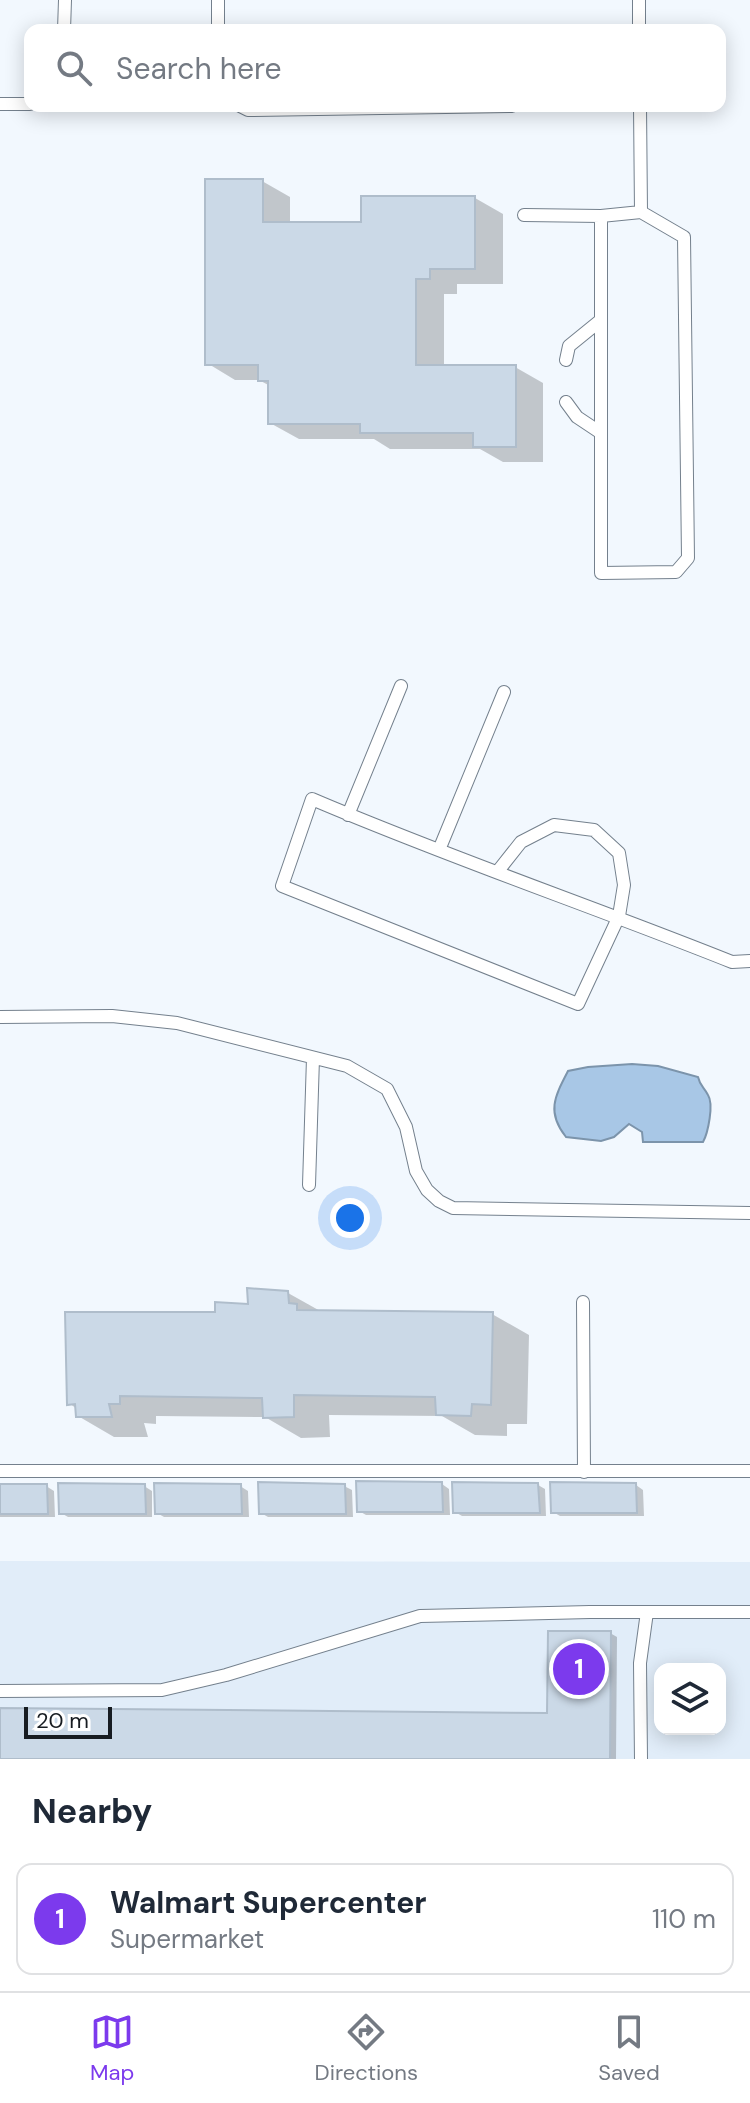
<!DOCTYPE html>
<style>
:root{--surface:#fff;--page:#f6f6f7;--text:#1f2937;--muted:#747a83;--line:#e0e1e3;--accent:#7c3aed}
body{margin:0;font-family:"DM Sans",sans-serif;background:var(--page);color:var(--text)}
.controls{position:absolute;right:24px;bottom:24px;display:grid;overflow:hidden;border-radius:16px;box-shadow:0 4px 20px #0003}
.controls button{width:72px;height:72px;display:grid;place-items:center;padding:0;border:0;border-bottom:2px solid var(--line);background:var(--surface);color:var(--text);font:40px sans-serif}
.scale{position:absolute;left:24px;bottom:20px;width:88px;box-sizing:border-box;padding-left:8px;border:4px solid #171c21;border-top:0;font-size:22px;line-height:28px;white-space:nowrap;color:#171c21;-webkit-text-stroke:6px #fff;paint-order:stroke}
.you{position:absolute;left:350px;top:1218px;width:28px;height:28px;margin:-20px;border:6px solid #fff;border-radius:50%;background:#1a73e8;box-shadow:0 0 0 12px #1a73e833}
.badge{display:grid;place-items:center;width:52px;height:52px;border-radius:50%;background:var(--accent);color:#fff;font-size:26px;font-weight:700}
.pin{position:absolute;translate:-50% -50%;border:4px solid #fff;box-shadow:0 2px 8px #0006}
.list{margin:0;padding:0;list-style:none}
h2{display:flex;justify-content:space-between;align-items:center;height:104px;margin:0;padding:0 32px;font-size:34px}
h2 small{font-size:26px;font-weight:400;color:var(--muted)}
.list li{display:grid;grid-template-columns:52px 1fr auto;gap:24px;align-items:center;box-sizing:border-box;height:112px;margin:0 16px 16px;padding:0 16px;border:2px solid var(--line);border-radius:16px}
.list b{display:block;font-size:30px;white-space:nowrap}
.list p{margin:0;font-size:26px;white-space:nowrap;color:var(--muted)}
.list em{font-size:26px;font-style:normal;color:var(--muted)}
.icon{flex:none;width:44px;height:44px;fill:none;stroke:currentColor;stroke-width:2;stroke-linecap:round;stroke-linejoin:round}
.map{position:relative;flex:none;width:750px;height:1759px;overflow:hidden}
.search{position:absolute;background:var(--surface);box-shadow:0 4px 20px #0003;left:24px;right:24px;top:24px;height:88px;display:flex;align-items:center;gap:20px;box-sizing:border-box;padding:0 28px;border-radius:16px;color:var(--muted);font-size:30px}
.sheet{height:232px;background:var(--surface)}
nav{display:flex;justify-content:space-around;align-items:center;box-sizing:border-box;height:112px;border-top:2px solid var(--line);background:var(--surface);font-size:22px;color:var(--muted)}
nav a{display:grid;justify-items:center;gap:4px}
nav .on{color:var(--accent)}
.map>svg:first-child{display:block}
.built{fill:#e1edf9;fill-rule:evenodd}
.water{fill:#a8c7e6;stroke:#7c94ab;stroke-width:2}
.shadow{fill:#0003}
.building{fill:#cbd9e7;stroke:#afbdcb;stroke-width:2}
.lines{fill:none;stroke-linecap:round;stroke-linejoin:round}
.lane-casing{stroke:#74808d;stroke-width:14}
.lane{stroke:#fff;stroke-width:12}
</style>
<div class="map">
<svg width="750" height="1759" viewBox="0 0 750 1759">
<rect width="100%" height="100%" fill="#f2f8fe"/>
<path class="built" d="M0 1561 750 1562V1759H0ZM660 1669H720V1729H660Z"/>
<path class="water" d="M632 1064 658 1066 698 1077C700 1086 704 1087 708 1095 714 1104 708 1133 703 1142H643L642 1132 629 1124 614 1137 601 1141 566 1137C546 1112 555 1096 568 1071L588 1067Z"/>
<path class="shadow" d="M262 181 290 197V224H363L475 198 503 214V284H457V294H444V367H515L543 383V462H503L480 449H390L374 439H299L270 423V386L259 380H235L207 363Z
M288 1293 322 1312 492 1314 529 1335 527 1424H507V1436L475 1435 442 1416 329 1415 330 1437 301 1438 265 1417 156 1416V1424L144 1423 148 1437H114L78 1416 77 1409 69 1403 217 1314 250 1306Z
M442 1484 449 1489 450 1515H366L359 1511Z
M538 1485 545 1489 546 1516H462L455 1512Z
M636 1485 643 1490 644 1516H560L553 1512Z
M0 1486H46L54 1491 55 1517H0Z
M144 1486 152 1491V1517H68L61 1513Z
M240 1486 248 1491 249 1517H164L157 1513Z
M344 1486 352 1490 353 1517H268L261 1513Z
M610 1633 617 1637 616 1759H0V1710L549 1715Z"/>
<path class="building" d="M205 179H263V222H361V196H475V269H430V279H416V365H516V447H473V433H360V424H268V381H258V365H205Z
M247 1288 288 1291 289 1303 297 1304V1310L493 1312 491 1405 472 1404 471 1416 436 1415 435 1397 294 1395V1417L263 1418 262 1398 120 1396V1404H109L112 1417H76L75 1404 67 1405 65 1312H215V1302L248 1304Z
M356 1481 442 1482 443 1512H357Z
M258 1482 345 1484 346 1514H259Z
M452 1482 538 1483 540 1513H453Z
M550 1482 636 1483 637 1513H551Z
M58 1483 145 1484 146 1514H59Z
M154 1483 241 1484 242 1514H155Z
M0 1484H47L48 1514H0Z
M548 1631H611L610 1759H0V1708L547 1713Z"/>
<g class="lines">
<defs>
<path id="lane" d="M218 0V30
M639 0V30
M64 30 65 0
M0 104H30
M240 106 248 110 512 106
M524 215 601 216 641 212 640 106
M601 216V573L676 572 688 558 684 237 641 212
M566 360 569 346 601 320
M566 402 577 417 601 433
M348 815 401 686
M439 850 504 692
M498 871 521 842 554 825 594 830 619 853 624 885 619 916 578 1004 282 886 312 799C450 858 592 906 732 962L750 961
M0 1017 112 1016 177 1023 347 1066 387 1089 406 1127 416 1171 427 1190 439 1201 453 1208 750 1213
M309 1185 313 1058
M583 1302 584 1472
M0 1471H750
M0 1691 162 1690 226 1675 420 1616 590 1612H750
M641 1759 640 1663 647 1612"/>
</defs>
<use href="#lane" class="lane-casing"/>
<use href="#lane" class="lane"/>
</g>
</svg>
<div class="controls">
<button><svg class="icon" aria-label="layers" viewBox="0 0 24 24"><path d="M12 4l9 5-9 5-9-5zM3 14l9 5 9-5"/></svg></button>
</div>
<div class="scale">20 m</div>
<div class="you"></div>
<div class="pin badge" style="left:579px;top:1669px">1</div>
<div class="search"><svg class="icon" aria-label="search" viewBox="0 0 24 24"><circle cx="10" cy="10" r="6"/><path d="M15 15l6 6"/></svg>Search here</div>
</div>
<section class="sheet">
<h2>Nearby<small></small></h2>
<ul class="list">
<li><span class="badge">1</span><div><b>Walmart Supercenter</b><p>Supermarket</p></div><em>110 m</em></li>
</ul>
</section>
<nav>
<a class="on"><svg class="icon" aria-label="map" viewBox="0 0 24 24"><path d="M3 6l6-2 6 2 6-2v14l-6 2-6-2-6 2zM9 4v14M15 6v14"/></svg>Map</a>
<a><svg class="icon" aria-label="directions" viewBox="0 0 24 24"><path d="M12 3l9 9-9 9-9-9zM9 14v-3h6M13 9l2 2-2 2"/></svg>Directions</a>
<a><svg class="icon" aria-label="saved" viewBox="0 0 24 24"><path d="M7 4h10v16l-5-4-5 4z"/></svg>Saved</a>
</nav>
